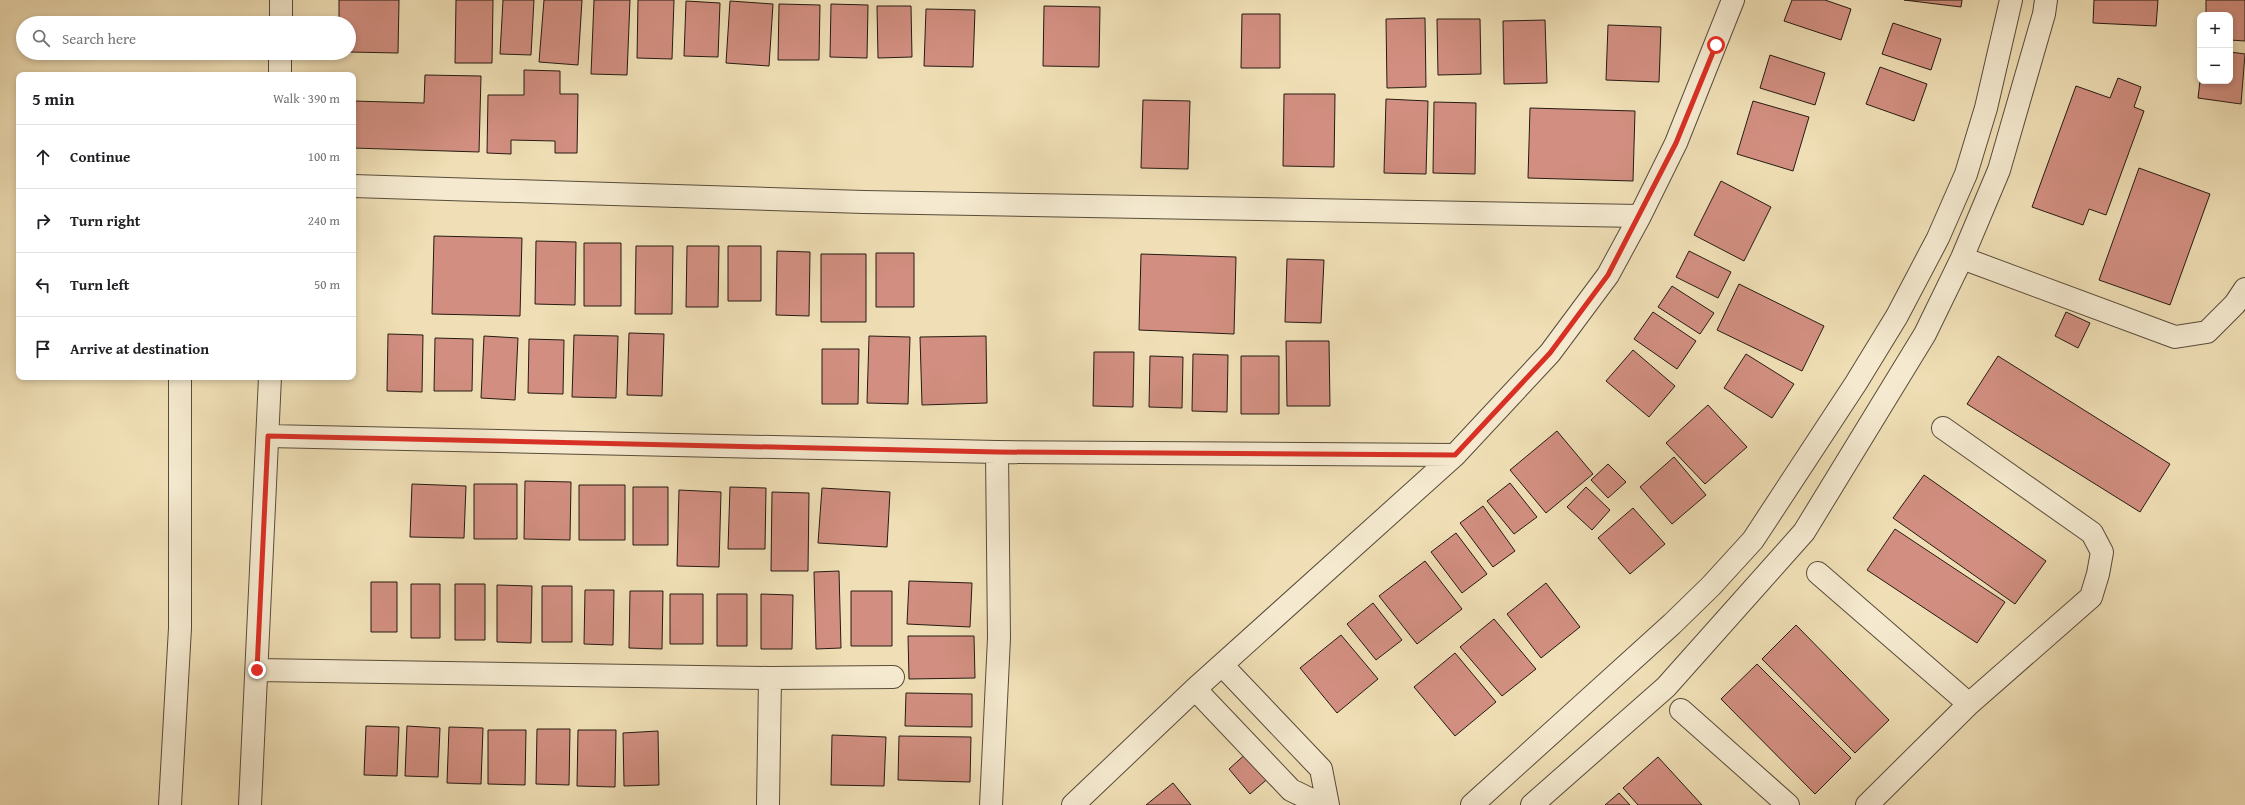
<!DOCTYPE html>
<meta charset="utf-8">
<style>
:root{--surface:#fff;--page:#f6f6f6;--text:#202124;--muted:#757577;--line:#e0e0e0}
body{margin:0;font-family:"Gentium Book Plus",serif;background:var(--page);color:var(--text)}
.controls{position:absolute;right:12px;top:12px;display:grid;overflow:hidden;border-radius:8px;box-shadow:0 2px 6px #0003}
.controls button{width:36px;height:36px;display:grid;place-items:center;padding:0;border:0;border-bottom:1px solid var(--line);background:var(--surface);color:var(--text);font:20px sans-serif}
.stop{position:absolute;width:12px;height:12px;margin:-9px;border:3px solid #d93025;border-radius:50%;background:#fff}
.stop.end{background:#d93025;border-color:#fff;box-shadow:0 1px 4px #0008}
.list{margin:0;padding:0;list-style:none}
h2{display:flex;justify-content:space-between;align-items:center;height:52px;margin:0;padding:0 16px;font-size:17px}
h2 small{font-size:13px;font-weight:400;color:var(--muted)}
.list li{display:grid;grid-template-columns:26px 1fr auto;gap:12px;align-items:center;box-sizing:border-box;height:64px;padding:0 16px;border-top:1px solid var(--line)}
.list b{display:block;font-size:15px;white-space:nowrap}
.list em{font-size:13px;font-style:normal;color:var(--muted)}
.icon{flex:none;width:22px;height:22px;fill:none;stroke:currentColor;stroke-width:2;stroke-linecap:round;stroke-linejoin:round}
.map{position:relative;flex:none;width:2245px;height:805px;overflow:hidden}
.search{position:absolute;background:var(--surface);box-shadow:0 2px 6px #0003;left:16px;top:16px;width:340px;height:44px;display:flex;align-items:center;gap:10px;box-sizing:border-box;padding:0 14px;border-radius:22px;color:var(--muted);font-size:15px}
.panel{position:absolute;background:var(--surface);box-shadow:0 2px 6px #0003;left:16px;top:72px;width:340px;height:308px;border-radius:8px}
.map>svg:first-child{display:block}
.building{fill:#d28f81;stroke:#251b11}
.lines{fill:none;stroke-linecap:round;stroke-linejoin:round}
.street-casing{stroke:#584c3a;stroke-width:24}
.street{stroke:#f5ead0;stroke-width:22}
.route{stroke:#d93025;stroke-width:5}
</style>
<div class="map">
<svg width="2245" height="805" viewBox="0 0 2245 805">
<rect width="100%" height="100%" fill="#f0dfb6"/>
<filter id="stains"><feTurbulence type="fractalNoise" baseFrequency=".005" numOctaves="4"/><feColorMatrix values="0 0 0 0 .2 0 0 0 0 .09 0 0 0 0 .02 0 0 0 .5 -.17"/></filter>
<radialGradient id="worn" r=".72"><stop offset=".6" stop-color="#630" stop-opacity="0"/><stop offset="1" stop-color="#630" stop-opacity=".3"/></radialGradient>
<path class="building" d="M339 0H399L398 53 349 52V23H339Z
M456 0H493L492 63H455Z
M503 0H534L531 55 500 54Z
M544 0H582L578 65 539 62Z
M594 0H630L627 75 591 74Z
M638 0H674L672 59 637 58Z
M1792 0H1825L1851 9 1841 40 1784 21Z
M1904 0H1962L1961 7Z
M2094 0H2158L2156 26 2093 23Z
M2206 0H2245V41L2230 40V15H2206Z
M686 1 720 3 718 57 684 56Z
M730 1 773 4 769 66 726 63Z
M779 4 820 5 819 60H778Z
M831 4 868 5 867 58 830 57Z
M877 6H911L912 57 878 58Z
M1044 6 1100 7 1099 67 1043 66Z
M926 9 975 10 973 67 924 66Z
M1242 14H1280V68H1241Z
M1425 18 1426 87 1387 88 1386 19Z
M1437 19H1480L1481 74 1438 75Z
M1545 20 1547 83 1504 84 1503 21Z
M1893 23 1941 39 1931 70 1882 54Z
M1608 25 1661 27 1659 82 1606 80Z
M2230 52 2245 54 2241 104 2198 98 2200 81H2230Z
M1770 55 1825 73 1815 105 1760 88Z
M1880 67 1927 84 1914 121 1866 104Z
M524 70 560 71V94H578L577 153H555V141L511 140V154L487 153 488 95H524Z
M425 75 481 76 479 152 353 148V101L424 103Z
M2118 78 2141 87 2134 107 2144 111 2106 215 2089 209 2083 225 2032 207 2076 86 2110 98Z
M1284 94H1335L1334 167 1283 166Z
M1386 99 1428 101 1426 174 1384 173Z
M1143 100 1190 101 1188 169 1141 168Z
M1753 101 1809 117 1793 171 1737 154Z
M1434 102 1476 103 1475 174 1433 173Z
M1530 108 1635 111 1633 181 1528 178Z
M2139 168 2210 194 2170 305 2099 280Z
M1721 181 1771 207 1744 261 1694 235Z
M434 236 522 238 520 316 432 314Z
M536 241 576 242 575 305 535 304Z
M584 243H621V306H584Z
M636 246H673L672 314H635Z
M687 246H719L718 307H686Z
M728 246H761V301H728Z
M777 251 810 252 809 316 776 315Z
M1689 251 1731 272 1718 298 1676 277Z
M876 253H914V307H876Z
M821 254H866V322H821Z
M1141 254 1236 257 1234 334 1139 330Z
M1287 259 1324 260 1321 323 1285 322Z
M1739 284 1824 326 1802 371 1717 330Z
M1672 286 1714 313 1700 334 1658 307Z
M1653 312 1696 341 1677 369 1634 339Z
M2066 312 2090 323 2078 348 2055 336Z
M629 333 664 334 662 396 627 395Z
M388 334 423 335 422 392 387 391Z
M574 335 618 336 616 398 572 397Z
M484 336 518 338 515 400 481 398Z
M869 336 910 337 908 404 867 403Z
M986 336 987 403 922 405 920 337Z
M435 338 473 339 472 391H434Z
M529 339 564 340 563 394 528 393Z
M1286 341H1329L1330 406H1287Z
M822 349H859L858 404H822Z
M1633 350 1675 386 1649 417 1606 381Z
M1094 352H1134L1133 407 1093 406Z
M1193 354 1228 355 1227 412 1192 411Z
M1746 354 1794 384 1772 418 1724 388Z
M1150 356 1183 357 1182 408 1149 407Z
M1241 356H1279V414H1241Z
M1998 356 2170 464 2140 512 1967 404Z
M1708 405 1747 447 1705 484 1666 443Z
M1557 431 1593 474 1546 513 1510 470Z
M1674 457 1706 495 1672 524 1640 487Z
M1608 464 1626 482 1608 498 1591 480Z
M1924 475 2046 561 2015 604 1893 518Z
M525 481 571 482 570 540 524 539Z
M1510 483 1537 517 1514 534 1487 501Z
M412 484 466 486 464 538 410 537Z
M474 484H517V539H474Z
M579 485H625V540H579Z
M633 487H668V545H633Z
M730 487 766 488 765 549H728Z
M1586 487 1610 510 1592 530 1567 507Z
M822 488 890 492 887 547 818 543Z
M679 490 721 492 719 567 677 566Z
M772 492 809 493 808 571H771Z
M1483 506 1515 551 1493 567 1460 523Z
M1633 508 1665 544 1630 574 1598 538Z
M1895 529 2005 602 1977 643 1867 570Z
M1456 533 1487 574 1462 593 1431 552Z
M1425 561 1462 609 1417 644 1379 596Z
M839 571 841 648 816 649 814 572Z
M909 581 972 583 970 627 907 624Z
M371 582H397V632H371Z
M1546 583 1580 627 1541 658 1507 614Z
M411 584H440V638H411Z
M455 584H485V640H455Z
M497 585 532 586 531 643 497 642Z
M542 586H572V642H542Z
M585 590H614L613 645 584 644Z
M630 591H663L662 649 629 648Z
M851 591H892V646H851Z
M670 594H703V644H670Z
M717 594H747V646H717Z
M761 594 793 595 792 649H761Z
M1373 603 1402 640 1376 660 1347 624Z
M1494 619 1536 669 1502 696 1460 647Z
M1796 625 1889 720 1855 753 1762 659Z
M1341 635 1378 679 1337 713 1300 668Z
M908 636H974L975 678 909 679Z
M1455 653 1496 702 1455 736 1414 687Z
M1757 664 1851 758 1815 794 1721 699Z
M906 693 972 694V727L905 726Z
M366 726 399 727 397 776 364 775Z
M407 726 440 728 438 777 405 776Z
M449 727 483 728 481 784 447 783Z
M537 729H570L569 785 536 784Z
M488 730H526L525 785 488 784Z
M578 730H616L615 787 577 786Z
M658 731 659 785 624 786 623 733Z
M832 735 886 737 884 786 831 785Z
M899 736 971 737 970 782 898 780Z
M1249 751 1271 776 1250 794 1229 769Z
M1658 757 1702 805H1638L1623 788Z
M1173 783 1191 805H1146Z
M1619 793 1630 805H1605Z"/>
<g class="lines">
<defs>
<path id="street" d="M281 23V0
M280 75V53
M353 186 864 202 1640 216
M1962 258 2175 337 2207 332 2235 304 2245 289
M268 436 997 452 1455 455
M1818 573 1969 704
M1222 665 1321 769 1328 805
M257 670 770 678 893 677
M1195 689 1291 790 1322 805
M1681 710 1788 805
M170 805 180 628V377
M250 805 270 377
M768 805 770 678
M991 805 999 638 997 452
M1073 805 1195 689 1455 455 1550 353 1608 275 1640 216 1676 143 1733 0
M1472 805 1672 624 1711 586 1753 540 1856 383 1897 316 1938 238 1966 174 1986 108 2011 0
M1532 805 1666 687 1804 532 1925 334 1962 258 1999 170 2044 14 2046 0
M1867 805 1969 704 2091 597 2098 574 2102 552 2092 533 1943 428"/>
</defs>
<use href="#street" class="street-casing"/>
<use href="#street" class="street"/>
</g>
<g class="lines">
<path class="route" d="M257 670 268 436 997 452 1455 455 1550 353 1608 275 1676 143 1716 45"/>
</g>
<rect width="100%" height="100%" filter="url(#stains)"/>
<rect width="100%" height="100%" fill="url(#worn)"/>
</svg>
<div class="controls">
<button>+</button>
<button>−</button>
</div>
<div class="stop" style="left:1716px;top:45px"></div>
<div class="stop end" style="left:257px;top:670px"></div>
<div class="search"><svg class="icon" aria-label="search" viewBox="0 0 24 24"><circle cx="10" cy="10" r="6"/><path d="M15 15l6 6"/></svg>Search here</div>
<section class="panel">
<h2>5 min<small>Walk · 390 m</small></h2>
<ul class="list">
<li><svg class="icon" aria-label="ahead" viewBox="0 0 24 24"><path d="M12 20V5M6 11l6-6 6 6"/></svg><div><b>Continue</b></div><em>100 m</em></li>
<li><svg class="icon" aria-label="right" viewBox="0 0 24 24"><path d="M7 20v-9h11M14 6l5 5-5 5"/></svg><div><b>Turn right</b></div><em>240 m</em></li>
<li><svg class="icon" aria-label="left" viewBox="0 0 24 24"><path d="M17 20v-9H6M10 6l-5 5 5 5"/></svg><div><b>Turn left</b></div><em>50 m</em></li>
<li><svg class="icon" aria-label="arrive" viewBox="0 0 24 24"><path d="M6 21V4h12l-3 4 3 4H6"/></svg><div><b>Arrive at destination</b></div></li>
</ul>
</section>
</div>
